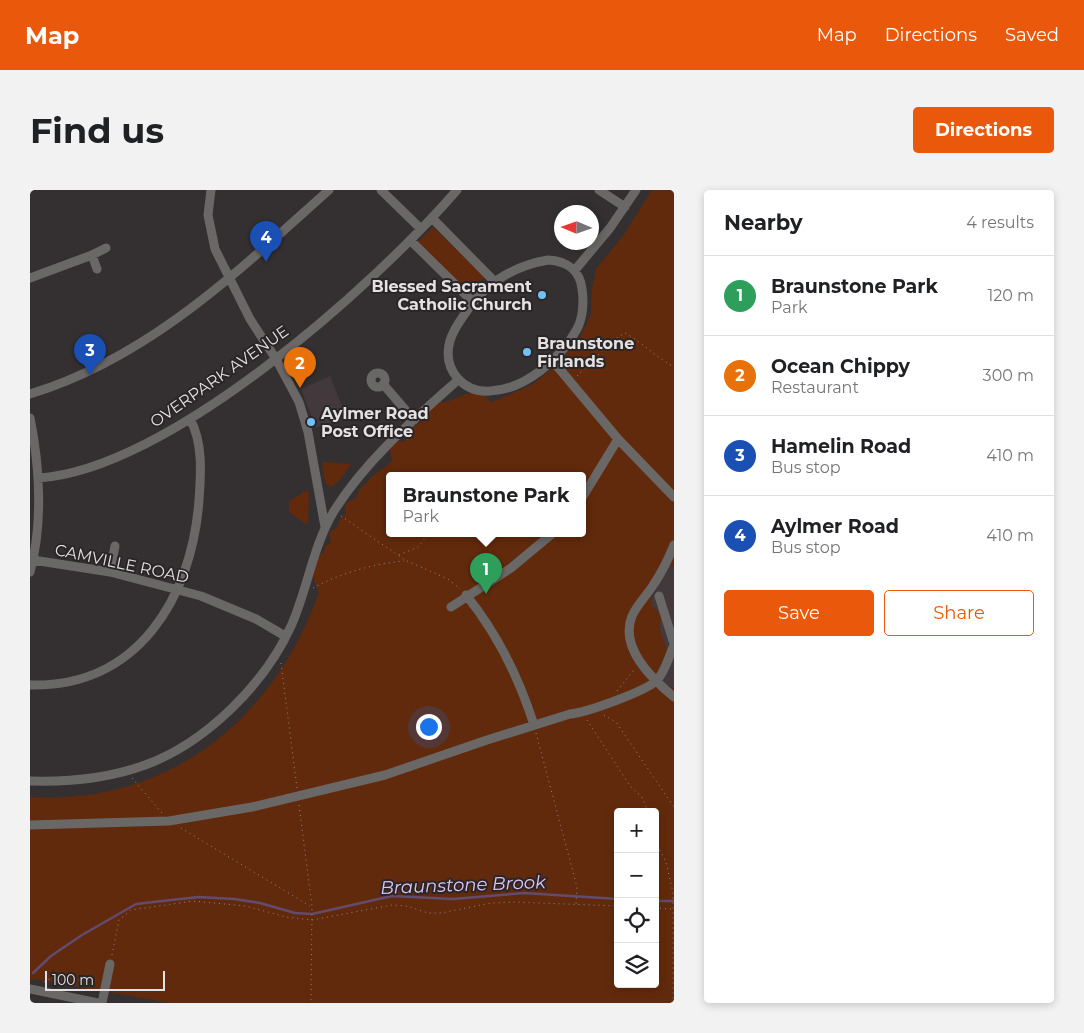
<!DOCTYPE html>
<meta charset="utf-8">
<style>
:root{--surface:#fff;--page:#f2f2f2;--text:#202124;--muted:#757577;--line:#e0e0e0;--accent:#ea580c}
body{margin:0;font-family:Montserrat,sans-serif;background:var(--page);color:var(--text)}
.controls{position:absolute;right:15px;bottom:15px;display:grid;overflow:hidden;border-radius:5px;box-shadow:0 2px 8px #0003}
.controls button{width:45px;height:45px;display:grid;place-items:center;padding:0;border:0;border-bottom:1px solid var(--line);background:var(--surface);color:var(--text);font:25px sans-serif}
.compass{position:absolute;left:524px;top:15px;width:45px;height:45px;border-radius:50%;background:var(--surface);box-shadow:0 2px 8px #0003;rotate:272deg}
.scale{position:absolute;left:15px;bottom:12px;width:120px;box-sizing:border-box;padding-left:5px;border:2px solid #e3e1e1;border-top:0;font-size:14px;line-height:18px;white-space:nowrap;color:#e3e1e1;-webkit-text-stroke:4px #2a2627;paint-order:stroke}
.you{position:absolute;left:398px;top:536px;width:18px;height:18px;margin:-12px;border:4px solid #fff;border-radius:50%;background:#1a73e8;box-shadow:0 0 0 8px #1a73e833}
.badge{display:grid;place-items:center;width:32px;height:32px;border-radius:50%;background:var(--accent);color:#fff;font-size:16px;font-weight:700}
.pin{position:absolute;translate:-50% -41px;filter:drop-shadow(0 1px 2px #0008)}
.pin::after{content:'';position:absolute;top:26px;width:18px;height:15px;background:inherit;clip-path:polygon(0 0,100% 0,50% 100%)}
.popup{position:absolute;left:356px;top:282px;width:200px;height:65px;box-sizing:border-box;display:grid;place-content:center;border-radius:5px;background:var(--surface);filter:drop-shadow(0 1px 4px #0005);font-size:16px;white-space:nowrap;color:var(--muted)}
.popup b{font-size:19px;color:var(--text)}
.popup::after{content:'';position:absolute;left:50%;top:100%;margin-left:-10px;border:10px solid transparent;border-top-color:var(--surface)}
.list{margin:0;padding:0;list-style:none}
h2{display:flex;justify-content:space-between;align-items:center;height:65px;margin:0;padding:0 20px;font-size:21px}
h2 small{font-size:16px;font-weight:400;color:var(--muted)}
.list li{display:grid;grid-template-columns:32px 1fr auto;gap:15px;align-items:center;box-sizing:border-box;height:80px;padding:0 20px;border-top:1px solid var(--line)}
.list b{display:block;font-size:19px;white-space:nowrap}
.list p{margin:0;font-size:16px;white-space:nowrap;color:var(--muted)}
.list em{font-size:16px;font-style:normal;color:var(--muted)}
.actions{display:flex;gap:10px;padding:15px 20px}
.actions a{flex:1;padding:11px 0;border:1px solid var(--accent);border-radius:5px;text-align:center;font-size:18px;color:var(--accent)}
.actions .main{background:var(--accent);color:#fff}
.icon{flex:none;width:28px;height:28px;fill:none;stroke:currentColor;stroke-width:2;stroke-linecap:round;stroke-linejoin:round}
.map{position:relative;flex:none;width:644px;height:813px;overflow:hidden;border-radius:5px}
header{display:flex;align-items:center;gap:30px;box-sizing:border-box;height:70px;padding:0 25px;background:var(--accent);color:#fff}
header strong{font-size:24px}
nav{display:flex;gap:28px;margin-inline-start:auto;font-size:18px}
.intro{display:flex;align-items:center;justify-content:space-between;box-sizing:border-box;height:120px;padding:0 30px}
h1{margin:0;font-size:35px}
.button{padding:12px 22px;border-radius:5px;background:var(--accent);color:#fff;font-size:18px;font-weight:700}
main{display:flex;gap:30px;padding:0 30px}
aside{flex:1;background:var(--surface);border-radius:5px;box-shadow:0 2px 8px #0003}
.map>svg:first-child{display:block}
.built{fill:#43393c}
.green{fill:#622a0c;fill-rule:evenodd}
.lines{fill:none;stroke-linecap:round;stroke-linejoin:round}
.stream{stroke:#624b6e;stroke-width:2.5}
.path{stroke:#8d8a8b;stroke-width:1;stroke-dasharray:1 4;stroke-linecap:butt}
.minor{stroke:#6a6867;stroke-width:9}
.poi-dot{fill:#72c1f5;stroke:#2a2627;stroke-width:2}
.labels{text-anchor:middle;stroke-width:4;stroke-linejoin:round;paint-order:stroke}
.poi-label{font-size:16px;font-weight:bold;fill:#e3e1e1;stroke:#2a2627;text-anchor:start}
.street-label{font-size:16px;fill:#e3e1e1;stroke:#2a2627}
.water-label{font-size:18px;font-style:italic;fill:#e0c4f5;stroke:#2a2627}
</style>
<header>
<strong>Map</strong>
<nav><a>Map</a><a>Directions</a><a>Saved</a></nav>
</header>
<div class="intro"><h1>Find us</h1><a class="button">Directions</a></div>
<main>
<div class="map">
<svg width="644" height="813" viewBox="0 0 644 813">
<rect width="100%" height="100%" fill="#343031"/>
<path class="built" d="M300 186 317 229 286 238 271 199Z
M644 365V499L630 491 608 434Z"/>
<path class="green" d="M622 0H644V376L637 377 621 407 622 416 628 421 631 428 630 440 637 460 630 491 644 499V813H140L3 789 0 790V607C138 616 246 528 289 402 282 390 280 372 294 362L295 356 301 353 299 342 307 338 309 331 316 323 315 314 326 308 330 298C336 295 337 292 342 287 348 281 354 279 362 271L360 259 366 251 375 252 381 239 392 231 391 226 410 210 413 213C423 210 442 200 451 201L460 212 465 211 503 194 527 175 550 148 561 124 562 99 566 79 593 46ZM360 285H552V343H360ZM588 622H625V794H588Z
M403 37 455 87 439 103 388 52Z
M292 272 321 274 308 292 301 297 295 293Z
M276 301 279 302 278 333 276 334 259 322V311Z"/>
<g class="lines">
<path class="stream" d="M625 711H644
M3 783 21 766 52 745 106 714 132 711 169 707 204 709 230 713 265 723 282 724 362 706 423 709 494 703 588 709"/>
<path class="path" d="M547 186 582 151 595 143C613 153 626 167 644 177
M311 326 375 370 418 389 430 399
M369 365 388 357 399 343
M283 398C311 383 343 374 374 371
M251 473 267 598
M587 501 605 479
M574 525 586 532 644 617
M557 530 600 596 612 607 618 622
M506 543 547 697 546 714
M102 588 132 623
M269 615 282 716 281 813
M151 638 280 716
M625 651 636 672 643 703V813
M625 718 643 719
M82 765 89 730 101 720 163 711 216 716 256 727 282 730 362 715 376 716 398 723H411L461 713 483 712 588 716
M14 792C24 784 42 789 54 791"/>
<path class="minor" d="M181 0 178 25 185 59 220 129 246 169 269 212 278 242 295 337
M351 0 391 39
M569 0 595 17
M402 28 465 92
M380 50 443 112
M62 65 76 58
M518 70C536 71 550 80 552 99 554 111 553 128 547 139 531 169 494 200 460 201 434 203 414 181 419 155 422 140 433 127 441 115 460 90 488 75 518 70Z
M545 80 580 38 606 0
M0 88 62 65 67 79
M522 170 588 249 644 307
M341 190a7 7 0 1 1 14 0a7 7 0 1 1-14 0Z
M353 194 384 230
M0 204C119 168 208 81 299 0
M0 228C10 277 13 334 0 382
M8 288C137 281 344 96 427 0
M552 308 588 249
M644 355C638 370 631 384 622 397 616 406 607 415 602 426 589 458 622 489 644 507
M3 370 80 382 171 406 226 429 255 446
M80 382 85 356
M436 405C467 443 489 488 504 535
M629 406 644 454
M421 417 481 378 523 343
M0 495C108 498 162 407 169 310 171 283 173 252 160 229
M0 591C38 592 80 588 115 575 176 553 236 493 262 434 278 397 283 356 304 321 336 270 383 230 428 190
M0 635 139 631 222 617 355 585 457 550 540 524C555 523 617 501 627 490 635 482 639 466 644 455
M0 799 68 813
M72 813 80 774"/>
</g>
<g class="poi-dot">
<circle cx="512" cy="105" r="5"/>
<circle cx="497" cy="162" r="5"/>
<circle cx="281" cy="232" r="5"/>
</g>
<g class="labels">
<g class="poi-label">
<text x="502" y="102" text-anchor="end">Blessed Sacrament<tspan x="502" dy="18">Catholic Church</tspan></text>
<text x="507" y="159">Braunstone<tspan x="507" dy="18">Firlands</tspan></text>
<text x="291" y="229">Aylmer Road<tspan x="291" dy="18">Post Office</tspan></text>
</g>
<g class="street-label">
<text transform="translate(189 186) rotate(-35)" y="6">OVERPARK AVENUE</text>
<text transform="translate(92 373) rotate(12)" y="6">CAMVILLE ROAD</text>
</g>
<g class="water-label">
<text transform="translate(433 695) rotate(-2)" y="6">Braunstone Brook</text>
</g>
</g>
</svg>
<div class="controls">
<button>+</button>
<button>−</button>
<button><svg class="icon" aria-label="locate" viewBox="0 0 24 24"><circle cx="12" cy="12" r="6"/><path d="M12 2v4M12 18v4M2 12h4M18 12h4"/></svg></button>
<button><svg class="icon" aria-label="layers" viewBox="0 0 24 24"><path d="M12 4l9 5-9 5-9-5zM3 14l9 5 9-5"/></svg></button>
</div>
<svg class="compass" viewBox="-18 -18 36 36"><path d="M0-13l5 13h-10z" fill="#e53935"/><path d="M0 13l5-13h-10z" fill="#757577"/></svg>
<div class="scale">100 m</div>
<div class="you"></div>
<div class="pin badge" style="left:456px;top:404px;background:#2e9e5b">1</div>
<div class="popup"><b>Braunstone Park</b>Park</div>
<div class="pin badge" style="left:270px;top:198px;background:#e8710a">2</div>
<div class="pin badge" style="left:60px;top:185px;background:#1a4fb4">3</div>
<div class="pin badge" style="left:236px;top:72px;background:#1a4fb4">4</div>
</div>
<aside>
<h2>Nearby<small>4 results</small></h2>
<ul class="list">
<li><span class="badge" style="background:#2e9e5b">1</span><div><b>Braunstone Park</b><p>Park</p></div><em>120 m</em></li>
<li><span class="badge" style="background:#e8710a">2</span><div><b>Ocean Chippy</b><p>Restaurant</p></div><em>300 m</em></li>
<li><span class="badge" style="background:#1a4fb4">3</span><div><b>Hamelin Road</b><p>Bus stop</p></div><em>410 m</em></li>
<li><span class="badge" style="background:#1a4fb4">4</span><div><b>Aylmer Road</b><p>Bus stop</p></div><em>410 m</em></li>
</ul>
<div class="actions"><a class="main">Save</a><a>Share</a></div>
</aside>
</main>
